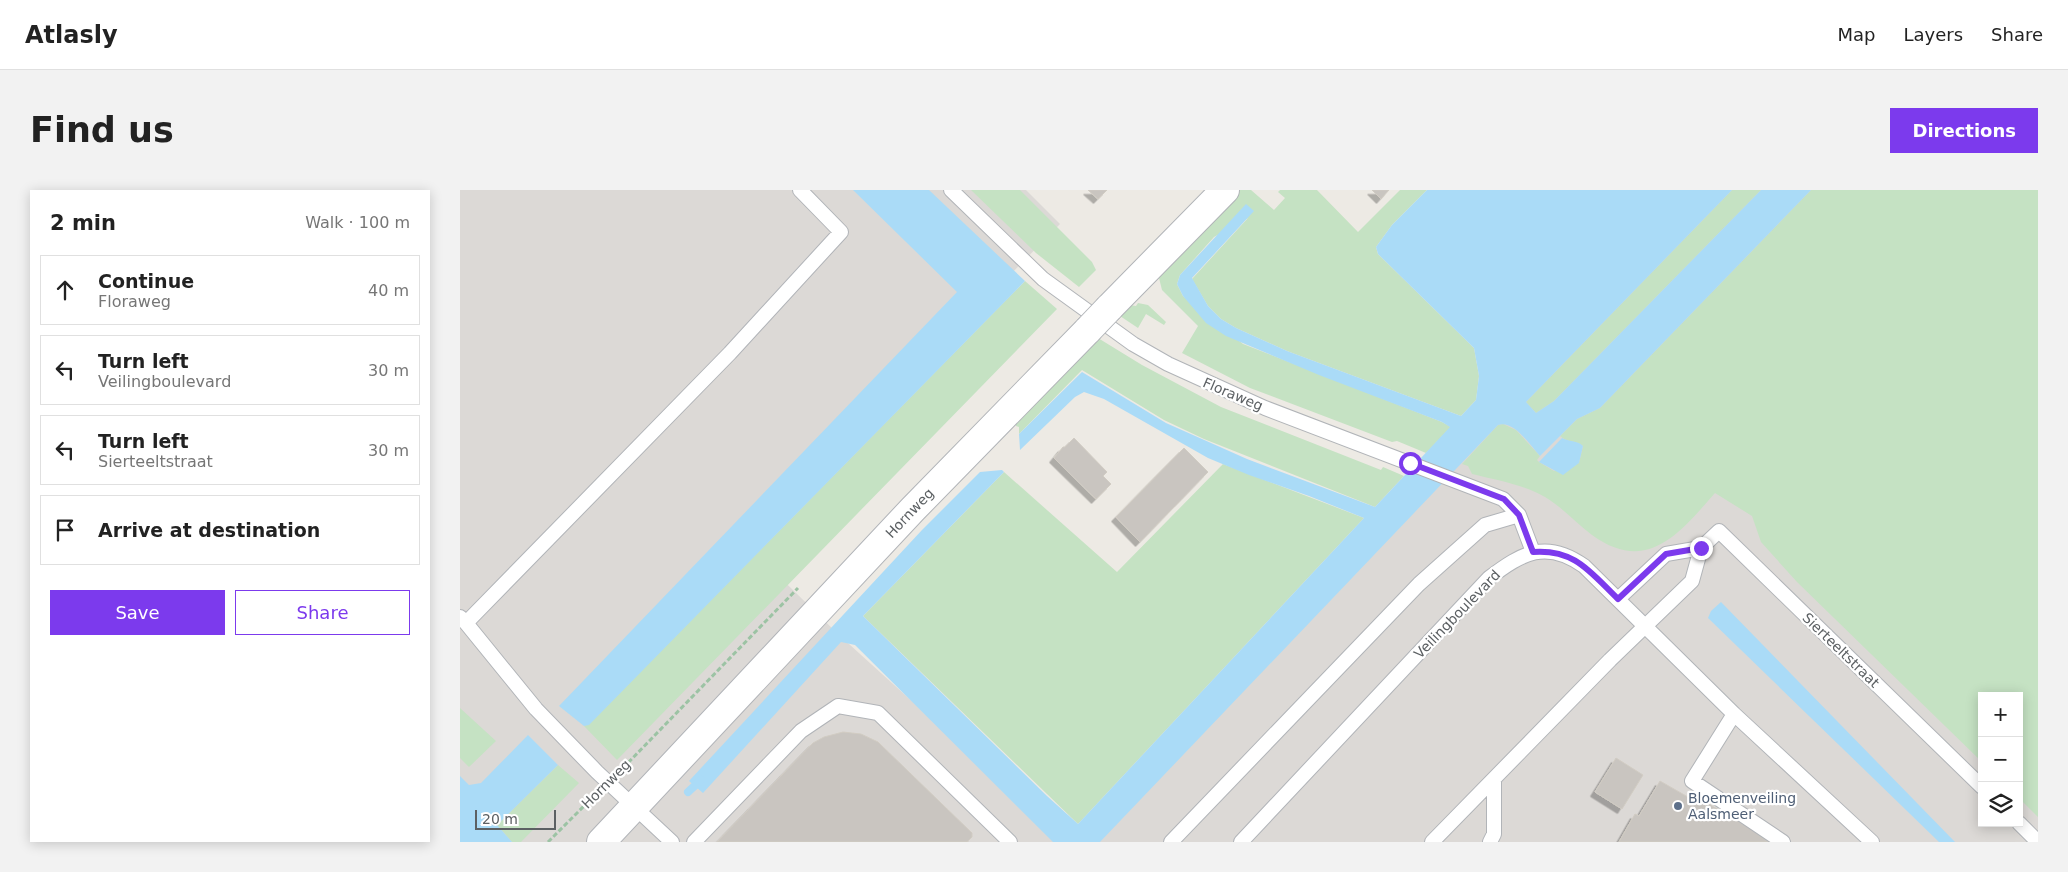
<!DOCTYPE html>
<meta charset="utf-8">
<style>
:root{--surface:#fff;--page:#f2f2f2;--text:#222;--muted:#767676;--line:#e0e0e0;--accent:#7c3aed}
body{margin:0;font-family:"DejaVu Sans",sans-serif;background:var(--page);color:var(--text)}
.controls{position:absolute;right:15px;bottom:15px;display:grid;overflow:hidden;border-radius:0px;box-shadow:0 2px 12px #0003}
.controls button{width:45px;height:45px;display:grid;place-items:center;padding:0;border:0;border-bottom:1px solid var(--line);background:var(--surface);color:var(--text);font:25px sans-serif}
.scale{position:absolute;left:15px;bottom:12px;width:81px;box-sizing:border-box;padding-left:5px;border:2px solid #5c6063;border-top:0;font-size:14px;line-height:18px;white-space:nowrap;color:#5c6063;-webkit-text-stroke:4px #fff;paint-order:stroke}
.stop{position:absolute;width:15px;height:15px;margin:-11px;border:4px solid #7c3aed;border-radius:50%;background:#fff}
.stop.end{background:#7c3aed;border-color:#fff;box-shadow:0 1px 5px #0008}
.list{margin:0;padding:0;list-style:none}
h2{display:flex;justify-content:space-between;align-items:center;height:65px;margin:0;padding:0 20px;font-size:21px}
h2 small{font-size:16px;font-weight:400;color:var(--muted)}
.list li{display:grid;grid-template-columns:32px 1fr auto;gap:15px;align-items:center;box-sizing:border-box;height:70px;margin:0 10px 10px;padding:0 10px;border:1px solid var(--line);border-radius:0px}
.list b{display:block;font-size:19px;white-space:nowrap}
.list p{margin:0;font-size:16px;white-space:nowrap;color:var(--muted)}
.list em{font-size:16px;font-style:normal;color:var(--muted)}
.actions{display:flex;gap:10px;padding:15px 20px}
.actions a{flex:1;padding:11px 0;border:1px solid var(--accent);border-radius:0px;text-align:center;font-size:18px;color:var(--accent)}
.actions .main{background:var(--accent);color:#fff}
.icon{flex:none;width:28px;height:28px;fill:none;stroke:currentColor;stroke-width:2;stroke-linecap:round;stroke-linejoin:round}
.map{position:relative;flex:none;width:1578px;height:652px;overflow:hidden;border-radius:0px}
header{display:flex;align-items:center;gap:30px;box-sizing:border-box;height:70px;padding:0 25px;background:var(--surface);border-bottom:1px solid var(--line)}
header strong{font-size:24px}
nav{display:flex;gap:28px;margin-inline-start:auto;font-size:18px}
.intro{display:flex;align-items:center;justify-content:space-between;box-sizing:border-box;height:120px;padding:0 30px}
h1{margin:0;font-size:35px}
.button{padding:12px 22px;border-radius:0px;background:var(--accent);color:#fff;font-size:18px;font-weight:700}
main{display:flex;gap:30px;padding:0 30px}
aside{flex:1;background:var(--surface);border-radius:0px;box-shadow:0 2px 12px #0003}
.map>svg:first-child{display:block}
.industrial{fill:#dcd9d6;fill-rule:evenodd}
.green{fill:#c5e2c3}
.water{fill:#aadbf7}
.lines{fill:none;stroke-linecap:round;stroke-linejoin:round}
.stream{stroke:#aadbf7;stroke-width:8}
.building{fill:#c9c5c0;stroke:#d1ccc3;filter:url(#shadow)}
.service-casing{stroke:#b1b4b8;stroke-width:16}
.minor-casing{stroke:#b1b4b8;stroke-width:30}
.path{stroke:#9cc3a4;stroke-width:3;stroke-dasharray:5 2.5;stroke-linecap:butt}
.service{stroke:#fff;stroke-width:14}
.minor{stroke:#fff;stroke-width:28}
.minor-bridge-casing{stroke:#b1b4b8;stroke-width:30;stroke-linecap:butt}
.minor-bridge{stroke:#fff;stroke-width:28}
.route{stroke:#7c3aed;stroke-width:6}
.service-dot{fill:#5c6f8a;stroke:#fff;stroke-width:2}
.labels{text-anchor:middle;stroke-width:4.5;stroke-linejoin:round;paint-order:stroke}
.street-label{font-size:14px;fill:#5c6063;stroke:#fff}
.service-label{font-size:14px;fill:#4e5e75;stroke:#fff;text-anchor:start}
</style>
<header>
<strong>Atlasly</strong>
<nav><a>Map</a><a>Layers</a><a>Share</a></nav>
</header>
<div class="intro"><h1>Find us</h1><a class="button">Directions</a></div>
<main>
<aside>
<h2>2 min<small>Walk · 100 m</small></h2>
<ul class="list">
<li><svg class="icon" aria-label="ahead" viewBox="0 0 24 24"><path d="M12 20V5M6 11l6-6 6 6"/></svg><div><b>Continue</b><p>Floraweg</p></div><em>40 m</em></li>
<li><svg class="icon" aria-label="left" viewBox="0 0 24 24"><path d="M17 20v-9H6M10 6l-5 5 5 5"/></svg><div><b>Turn left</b><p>Veilingboulevard</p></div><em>30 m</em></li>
<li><svg class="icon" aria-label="left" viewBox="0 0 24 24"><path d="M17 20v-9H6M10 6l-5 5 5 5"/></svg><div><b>Turn left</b><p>Sierteeltstraat</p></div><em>30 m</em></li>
<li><svg class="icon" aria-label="arrive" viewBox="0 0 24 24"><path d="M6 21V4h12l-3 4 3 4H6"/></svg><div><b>Arrive at destination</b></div></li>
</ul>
<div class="actions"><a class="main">Save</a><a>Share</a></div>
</aside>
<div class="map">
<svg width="1578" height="652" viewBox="0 0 1578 652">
<defs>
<filter id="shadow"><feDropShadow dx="-4.5" dy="4.5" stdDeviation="0" flood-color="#0004"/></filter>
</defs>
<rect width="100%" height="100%" fill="#edeae4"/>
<path class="industrial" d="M0 0H566L600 34 286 354 378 444 607 652H0Z
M1220 0H1578V652H636ZM1522 506H1559V633H1522Z"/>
<path class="green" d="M511 0H560L632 72 636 80 619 97 576 63Z
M780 0H791L814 20 825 8 818 2 820 0H857L898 42 940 0H967L932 35 916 57 918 64 1014 158 1019 186 1016 210 1001 226 827 161 776 138 761 129 748 116 732 89 788 28 754 47 720 85 717 94 723 106 783 154 982 232 991 237 966 263 937 251 932 252 790 198 722 163 738 136 702 100 698 84Z
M1272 0H1301L1094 211 1076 223 1066 212Z
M1351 0H1578V627L1559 608V506H1522V572L1337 392 1301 352 1292 326 1255 303C1220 343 1187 385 1132 345 1116 333 1103 318 1085 307 1062 294 1036 290 1012 284L1008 276 1002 274 1038 235 1043 234 1056 240 1080 266 1077 270 1079 272 1094 281 1119 273 1123 256C1116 250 1108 253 1100 246L1117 229 1140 218Z
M565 91 597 119 157 570 124 536 129 534Z
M678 113 688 115 706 132 704 135 686 124 678 138 660 126 669 115 676 116Z
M638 148 682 175 761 217 921 280 923 277 944 286 915 317 744 249 704 230 622 180 559 244V237L556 236V233Z
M763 274 904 328 618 634 403 426 544 282 657 382Z
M0 518 36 551 9 577 0 568Z
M98 575 119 593 61 652H52L37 635Z"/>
<path class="water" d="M393 0H469L565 91 129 535 124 536 99 516 497 102Z
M967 0H1272L1066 212 1076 223 1094 211 1301 0H1351L1140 218 1117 229 1080 266C1070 255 1054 230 1038 235L640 652H593L395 455 381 452 243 603 229 591 462 340 520 282 542 280 544 282 403 426 587 606 618 634 904 328 849 306 789 285 748 268 644 209 624 202 615 207 560 260 559 244 622 182 706 233 787 269 915 317 990 237 982 232 859 185 766 146 746 133 723 106 717 94 720 85 786 14 794 21 732 88 748 116 761 129 776 138 827 161 1001 226 1016 210 1019 186 1014 158 918 64 916 57 932 35Z
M1102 248C1109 252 1117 250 1123 256L1119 273 1103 285 1079 272Z
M1261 412 1495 652H1479L1248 428 1251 421Z
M68 545 98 575 37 635 52 652H0V586L9 595 21 593Z"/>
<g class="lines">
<path class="stream" d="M228 602 241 590"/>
</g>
<path class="building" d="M628 0H647L638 9Z
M912 0H929L921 9Z
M614 248 647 282 643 286 651 294 636 309 594 268 603 257H605Z
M724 258 748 282 680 352 656 327Z
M383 542 401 544 418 552 512 643V647L507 652H257L353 553 364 547Z
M1156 568 1183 585 1162 619 1135 602Z
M1200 591 1228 607 1230 603 1313 652H1159L1175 624 1179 626Z"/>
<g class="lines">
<defs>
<path id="service" d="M491 0 583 89 673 154 708 174 805 218 1043 309 1059 325 1073 362
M1158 409 1206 364 1241 358
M0 427 6 433 270 163 381 42 340 0
M6 433 76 519 137 582 212 652
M1274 524 1232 591 1323 652
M1559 633 1578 652
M234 652 341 541 378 516 418 523 550 652
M711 652 959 394 1025 335 1059 325
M781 652 1029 388C1062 363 1086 349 1124 376L1274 524 1412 652
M972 652 1150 470 1232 391 1241 358 1259 341 1522 597
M1030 652 1034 644V589"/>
<g id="minor">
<path d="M649 118 765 0"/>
<path id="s1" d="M141 652 453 319 628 140"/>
</g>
</defs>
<use href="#service" class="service-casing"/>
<use href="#minor" class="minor-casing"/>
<path class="path" d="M163 578 338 398
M88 652 133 607"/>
<use href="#service" class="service"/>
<use href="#minor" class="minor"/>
<defs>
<path id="minor-bridge" d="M628 140 649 118"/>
</defs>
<use href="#minor-bridge" class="minor-bridge-casing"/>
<use href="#minor-bridge" class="minor-bridge"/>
</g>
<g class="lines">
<path class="route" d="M950 273 1044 309 1059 325 1073 362C1115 359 1130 382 1158 409L1206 364 1241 358"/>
</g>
<circle class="service-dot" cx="1218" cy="616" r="5"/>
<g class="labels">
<g class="street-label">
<text transform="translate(773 204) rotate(23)" y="5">Floraweg</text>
<text dy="5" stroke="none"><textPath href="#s1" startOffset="451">Hornweg</textPath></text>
<text transform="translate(997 424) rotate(-46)" y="5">Veilingboulevard</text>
<text transform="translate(1381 460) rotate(44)" y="5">Sierteeltstraat</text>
<text transform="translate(146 594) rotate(-45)" y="5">Hornweg</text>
</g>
<g class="service-label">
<text x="1228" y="613">Bloemenveiling<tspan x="1228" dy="16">Aalsmeer</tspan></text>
</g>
</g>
</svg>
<div class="controls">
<button>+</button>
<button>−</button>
<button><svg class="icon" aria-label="layers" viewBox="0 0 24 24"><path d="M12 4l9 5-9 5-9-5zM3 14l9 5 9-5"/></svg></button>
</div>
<div class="scale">20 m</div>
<div class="stop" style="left:950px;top:273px"></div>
<div class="stop end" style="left:1241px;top:358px"></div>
</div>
</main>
